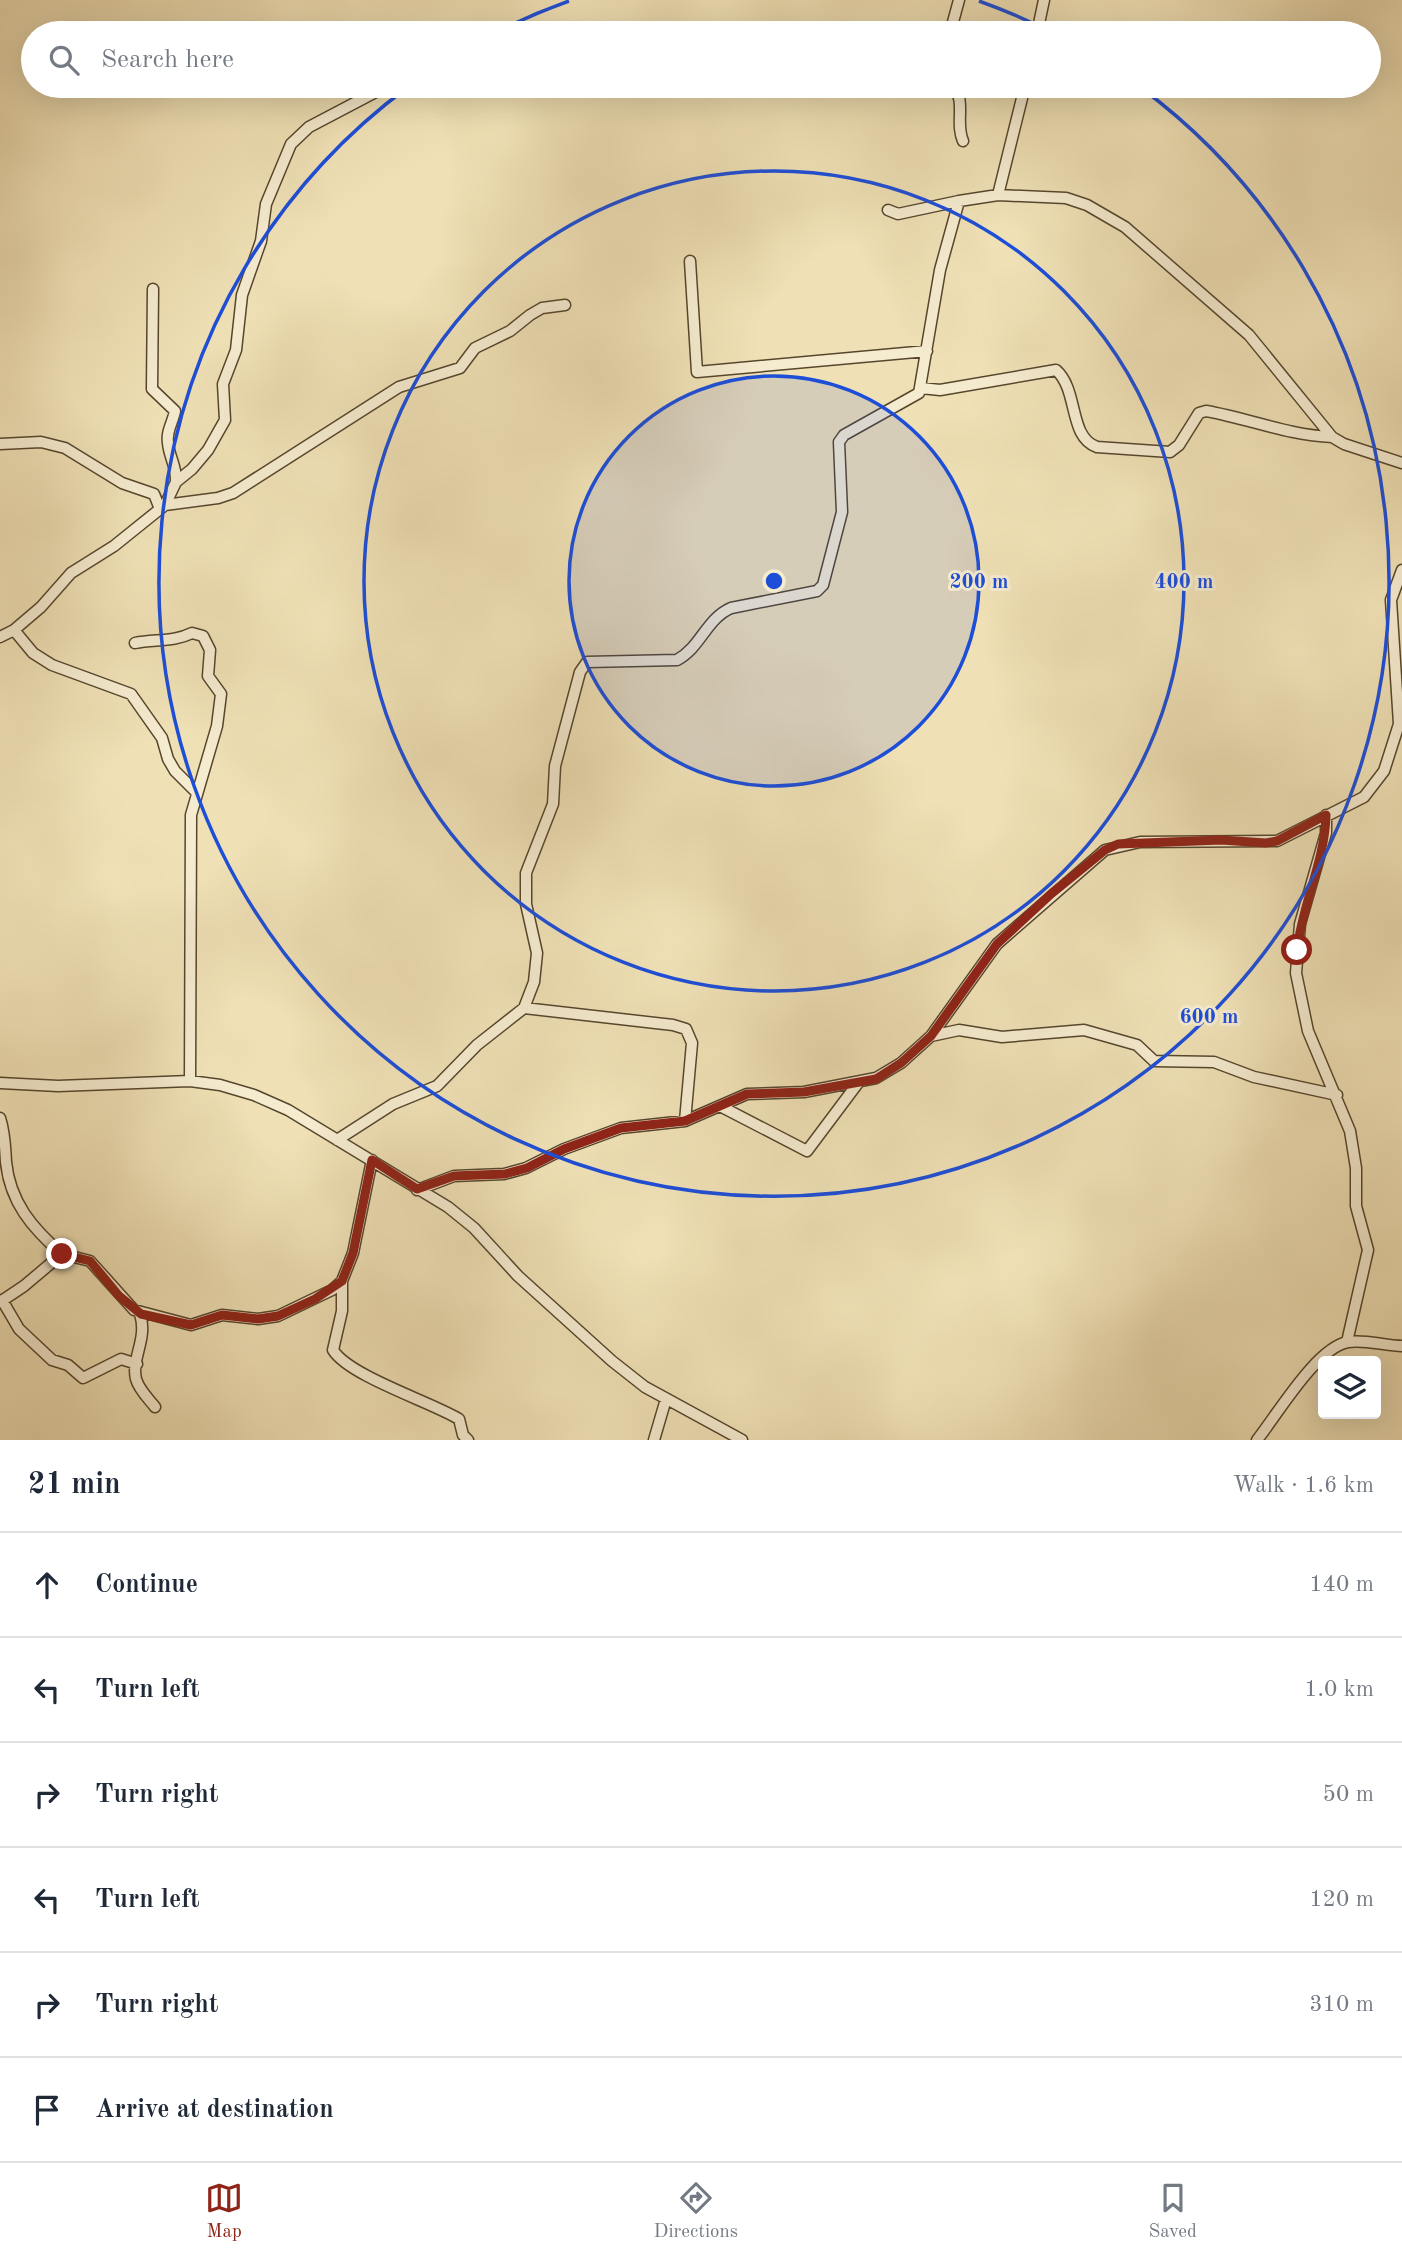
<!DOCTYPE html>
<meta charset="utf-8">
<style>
:root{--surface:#fff;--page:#f2f2f3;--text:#1f2937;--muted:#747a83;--line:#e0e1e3;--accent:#8f2418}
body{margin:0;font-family:"Old Standard TT",serif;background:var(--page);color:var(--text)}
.controls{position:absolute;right:21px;bottom:21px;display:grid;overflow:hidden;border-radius:7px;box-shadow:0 7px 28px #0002}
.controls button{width:63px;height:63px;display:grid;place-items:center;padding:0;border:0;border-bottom:2px solid var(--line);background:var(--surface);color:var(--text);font:35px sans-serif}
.stop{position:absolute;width:21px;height:21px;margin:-16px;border:5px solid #8f2418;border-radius:50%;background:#fff}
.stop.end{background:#8f2418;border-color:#fff;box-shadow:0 2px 7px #0008}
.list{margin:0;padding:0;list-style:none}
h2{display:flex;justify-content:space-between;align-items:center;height:91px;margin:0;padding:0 28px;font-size:30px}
h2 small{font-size:23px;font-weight:400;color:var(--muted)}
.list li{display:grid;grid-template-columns:46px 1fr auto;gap:21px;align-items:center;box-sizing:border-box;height:105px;padding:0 28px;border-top:2px solid var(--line)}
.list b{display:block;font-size:26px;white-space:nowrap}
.list em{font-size:23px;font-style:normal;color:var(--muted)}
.icon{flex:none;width:38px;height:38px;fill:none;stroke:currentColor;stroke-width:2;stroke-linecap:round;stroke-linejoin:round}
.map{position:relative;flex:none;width:1402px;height:1440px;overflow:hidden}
.search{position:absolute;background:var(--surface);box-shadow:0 7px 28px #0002;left:21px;right:21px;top:21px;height:77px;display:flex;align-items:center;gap:18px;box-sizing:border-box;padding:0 24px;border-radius:38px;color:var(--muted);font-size:26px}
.sheet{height:721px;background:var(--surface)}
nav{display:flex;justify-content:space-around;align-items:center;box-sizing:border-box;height:98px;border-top:2px solid var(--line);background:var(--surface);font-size:19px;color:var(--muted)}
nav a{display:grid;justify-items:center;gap:4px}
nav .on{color:var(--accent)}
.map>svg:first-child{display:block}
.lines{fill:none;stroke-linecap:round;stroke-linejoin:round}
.minor-casing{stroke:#56462d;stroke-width:13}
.minor{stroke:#f5ebcf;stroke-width:10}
.route{stroke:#8f2418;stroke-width:9}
.ring{fill:none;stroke:#1d4ed8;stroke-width:3.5}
.centre{fill:#1d4ed8;stroke:#f5ebcf;stroke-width:3.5}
.ring-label{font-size:21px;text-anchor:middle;font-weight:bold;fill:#1d4ed8;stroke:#f5ebcf;stroke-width:6;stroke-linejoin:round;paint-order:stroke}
</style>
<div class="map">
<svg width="1402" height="1440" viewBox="0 0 1402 1440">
<rect width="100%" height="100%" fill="#efe0b5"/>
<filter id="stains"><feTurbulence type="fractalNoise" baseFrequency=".00286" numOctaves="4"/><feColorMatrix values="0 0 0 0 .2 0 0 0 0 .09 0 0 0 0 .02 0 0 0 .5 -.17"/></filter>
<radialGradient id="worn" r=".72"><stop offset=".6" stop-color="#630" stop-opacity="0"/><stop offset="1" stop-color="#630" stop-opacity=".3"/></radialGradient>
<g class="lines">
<defs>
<path id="minor" d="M950 33 959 0
M1037 33 1044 0
M954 86C966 103 955 123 963 141
M998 195 1066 198 1087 205 1125 227 1249 335 1332 437 1344 444 1402 463
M888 210 898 214 959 201
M690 261 697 372 927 351
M153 289 152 389 175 411C173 422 166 431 168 443 169 457 177 467 176 482
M921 388 940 390 1056 370C1079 390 1068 437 1097 447L1170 452 1179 445 1199 413 1206 411C1251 419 1287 435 1332 437
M0 444 41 442 65 448 122 483 154 494 160 509
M165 505 218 498 233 493 399 387 460 368 475 348 510 331 530 315 542 308 565 305
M14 630 33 653 52 665 131 694 162 738 168 759 175 771 196 792
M0 637 14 630 41 607 71 573 114 546 165 505 176 482 192 469 208 450 225 420 223 384 236 350 242 295 261 241 266 204 291 144 309 127 387 86
M135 643C155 639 174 642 192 633L203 636 210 650 208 676 221 694 217 726 191 815 190 1081
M1326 815V833L1300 924 1296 973 1308 1031 1350 1131 1356 1168V1206L1368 1250 1347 1342
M524 1008 673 1025 686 1029 692 1043 685 1121
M931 1036 959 1030 1002 1037 1084 1030 1137 1045 1154 1061 1214 1062 1254 1077 1337 1095
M0 1083 58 1086 190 1081 220 1085 254 1095 288 1110 448 1207 474 1228 518 1276 612 1361 645 1387 742 1440
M720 1106 807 1151 858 1083
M0 1118C5 1133 5 1146 6 1162 10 1202 32 1228 62 1254
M337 1140 393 1104 437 1086 477 1045 524 1008 534 982 537 953 526 904V873L553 804 555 766 580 672 587 662 677 660C701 647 706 619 731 608L817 591 823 585 842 512 839 442 844 435 919 393 940 270 959 201 998 195 1025 86
M372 1160 353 1253 342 1281V1311L333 1350C349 1376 431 1402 459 1419L463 1435 468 1440
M417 1190 454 1176 504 1174 526 1168 564 1149 621 1128 685 1121 747 1094 804 1092 876 1078 901 1063 931 1036 997 944 1105 850 1140 842 1277 841 1364 797 1384 771 1399 724 1391 600 1402 570
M2 1300 19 1329 52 1360 68 1365 83 1378 121 1359 137 1364
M0 1302 24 1286 62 1254 90 1261 134 1310 191 1325 222 1315 258 1319 278 1316 332 1290 342 1281
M140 1314C148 1339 131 1358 136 1379 139 1390 149 1399 155 1407
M654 1440 666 1399
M1257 1440C1277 1415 1317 1347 1348 1342 1365 1339 1385 1346 1402 1346"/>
</defs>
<use href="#minor" class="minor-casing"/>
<use href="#minor" class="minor"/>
</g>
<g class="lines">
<path class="route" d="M62 1254 90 1261 119 1296 141 1314 191 1325 222 1315 258 1319 278 1316 315 1299 342 1281 353 1253 372 1160 417 1189 454 1176 505 1174 527 1168 564 1149 621 1128 685 1121 747 1094 804 1092 876 1079 901 1063 931 1036 997 944 1051 894 1105 850 1118 844 1221 840 1266 843 1277 841 1326 815C1325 861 1302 905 1297 950"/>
</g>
<circle cx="774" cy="581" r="205" fill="#1d4ed8" fill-opacity=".12"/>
<g class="ring">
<circle cx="774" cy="581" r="205"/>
<circle cx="774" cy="581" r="410"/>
<path d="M495 33A615 615 0 0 1 569 1M979 1A615 615 0 0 1 1053 33M1140 87A615 615 0 1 1 408 87"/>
</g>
<circle cx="774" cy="581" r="10" class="centre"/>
<g class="ring-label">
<text x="979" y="588">200 m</text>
<text x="1184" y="588">400 m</text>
<text x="1209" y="1023">600 m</text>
</g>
<rect width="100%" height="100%" filter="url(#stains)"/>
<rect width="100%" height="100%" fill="url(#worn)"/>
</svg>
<div class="controls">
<button><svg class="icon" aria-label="layers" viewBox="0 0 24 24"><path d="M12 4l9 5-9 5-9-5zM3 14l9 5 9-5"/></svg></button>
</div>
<div class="stop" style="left:1297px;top:950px"></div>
<div class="stop end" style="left:62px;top:1254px"></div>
<div class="search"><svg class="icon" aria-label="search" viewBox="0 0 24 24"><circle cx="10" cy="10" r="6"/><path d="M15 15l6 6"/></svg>Search here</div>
</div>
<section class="sheet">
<h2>21 min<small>Walk · 1.6 km</small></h2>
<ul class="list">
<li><svg class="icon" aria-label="ahead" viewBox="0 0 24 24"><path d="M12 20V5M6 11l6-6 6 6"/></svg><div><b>Continue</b></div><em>140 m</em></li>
<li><svg class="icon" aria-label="left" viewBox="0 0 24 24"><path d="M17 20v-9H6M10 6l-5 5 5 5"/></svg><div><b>Turn left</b></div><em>1.0 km</em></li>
<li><svg class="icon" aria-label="right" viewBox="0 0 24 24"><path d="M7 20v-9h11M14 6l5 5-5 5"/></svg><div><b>Turn right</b></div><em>50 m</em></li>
<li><svg class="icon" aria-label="left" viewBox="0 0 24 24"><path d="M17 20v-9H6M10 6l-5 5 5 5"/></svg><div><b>Turn left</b></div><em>120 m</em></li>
<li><svg class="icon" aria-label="right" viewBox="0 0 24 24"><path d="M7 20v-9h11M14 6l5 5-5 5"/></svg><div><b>Turn right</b></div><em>310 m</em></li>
<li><svg class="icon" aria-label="arrive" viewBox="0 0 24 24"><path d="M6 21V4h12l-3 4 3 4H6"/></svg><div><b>Arrive at destination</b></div></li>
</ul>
</section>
<nav>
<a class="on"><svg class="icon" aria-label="map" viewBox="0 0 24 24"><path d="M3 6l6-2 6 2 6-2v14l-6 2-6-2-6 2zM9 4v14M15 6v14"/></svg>Map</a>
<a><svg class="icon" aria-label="directions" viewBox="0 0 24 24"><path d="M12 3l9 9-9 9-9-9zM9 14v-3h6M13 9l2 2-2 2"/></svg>Directions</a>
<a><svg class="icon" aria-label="saved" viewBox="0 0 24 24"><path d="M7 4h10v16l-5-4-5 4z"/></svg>Saved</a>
</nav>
